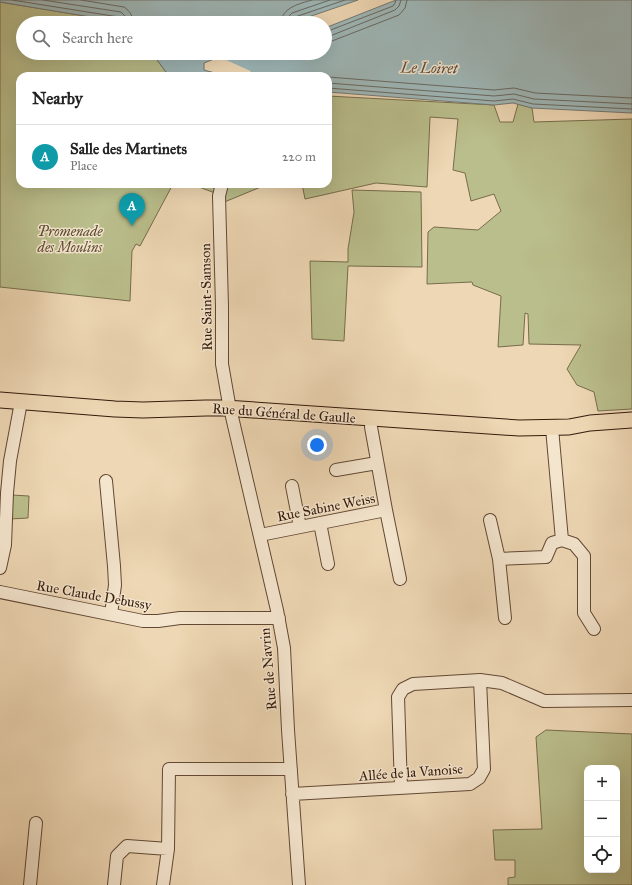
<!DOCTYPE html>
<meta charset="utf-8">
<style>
:root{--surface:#fff;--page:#f2f2f2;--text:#222;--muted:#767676;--line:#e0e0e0;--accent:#db2777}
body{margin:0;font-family:"IM FELL Great Primer",serif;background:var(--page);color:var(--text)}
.controls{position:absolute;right:12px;bottom:12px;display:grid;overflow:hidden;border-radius:8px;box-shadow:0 4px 16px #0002}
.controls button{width:36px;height:36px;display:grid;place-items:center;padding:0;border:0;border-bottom:1px solid var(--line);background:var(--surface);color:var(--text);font:20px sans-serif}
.you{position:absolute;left:317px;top:445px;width:14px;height:14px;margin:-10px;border:3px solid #fff;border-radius:50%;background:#1a73e8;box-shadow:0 0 0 6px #1a73e833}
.badge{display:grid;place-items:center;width:26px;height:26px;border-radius:50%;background:var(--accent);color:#fff;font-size:13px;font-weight:700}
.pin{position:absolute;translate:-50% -33px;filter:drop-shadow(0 1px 2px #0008)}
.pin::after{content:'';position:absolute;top:21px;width:14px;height:12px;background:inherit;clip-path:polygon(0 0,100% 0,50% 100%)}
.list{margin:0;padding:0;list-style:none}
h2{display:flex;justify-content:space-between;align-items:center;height:52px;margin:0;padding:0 16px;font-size:17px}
h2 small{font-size:13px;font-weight:400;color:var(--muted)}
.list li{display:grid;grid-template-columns:26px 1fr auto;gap:12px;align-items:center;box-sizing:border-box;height:64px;padding:0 16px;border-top:1px solid var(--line)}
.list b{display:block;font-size:15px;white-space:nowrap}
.list p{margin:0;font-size:13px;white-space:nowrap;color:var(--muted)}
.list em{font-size:13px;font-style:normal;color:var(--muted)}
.icon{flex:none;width:22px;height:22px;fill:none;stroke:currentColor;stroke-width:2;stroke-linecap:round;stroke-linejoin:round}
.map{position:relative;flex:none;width:632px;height:885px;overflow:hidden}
.search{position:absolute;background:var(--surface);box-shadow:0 4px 16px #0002;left:16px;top:16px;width:316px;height:44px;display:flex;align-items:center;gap:10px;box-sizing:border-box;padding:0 14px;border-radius:22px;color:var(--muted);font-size:15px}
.panel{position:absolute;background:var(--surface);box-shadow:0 4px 16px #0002;left:16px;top:72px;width:316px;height:116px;border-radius:12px}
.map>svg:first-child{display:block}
.green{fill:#babe8c;stroke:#776c4b;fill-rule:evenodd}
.water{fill:#9eb7b8;stroke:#747872}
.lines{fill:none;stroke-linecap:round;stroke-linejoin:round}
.shore{stroke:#696861;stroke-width:1}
.river{stroke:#9eb7b8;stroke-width:15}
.minor-casing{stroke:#624834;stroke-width:14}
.major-casing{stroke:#34190a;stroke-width:17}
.minor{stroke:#f4e5ce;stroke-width:12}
.major{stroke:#eed7b4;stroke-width:15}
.labels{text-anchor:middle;stroke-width:3;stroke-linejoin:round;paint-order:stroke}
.park-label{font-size:14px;font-style:italic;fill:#5c4b31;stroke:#f4e5ce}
.street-label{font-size:14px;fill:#34190a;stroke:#f4e5ce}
.water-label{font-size:15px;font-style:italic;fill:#54483e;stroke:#f4e5ce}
</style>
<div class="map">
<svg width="632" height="885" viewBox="0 0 632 885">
<rect width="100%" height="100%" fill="#eed7b4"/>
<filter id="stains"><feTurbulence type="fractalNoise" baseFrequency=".005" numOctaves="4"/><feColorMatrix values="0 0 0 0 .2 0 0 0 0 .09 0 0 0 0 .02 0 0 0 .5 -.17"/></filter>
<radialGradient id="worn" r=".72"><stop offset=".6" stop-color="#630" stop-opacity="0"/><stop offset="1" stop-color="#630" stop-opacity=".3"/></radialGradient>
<path class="green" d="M0 2 122 22 125 23H23V53H152L166 72 171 76H20V184H173L140 246 136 244 132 251 130 301 0 287Z
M328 96 494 105 500 122H513L518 104 532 108 534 122 632 119V409L598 411 594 392 577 385 567 369 581 345 529 344 528 314 525 313 523 345 498 347 501 296 473 285 472 282 427 284 428 232 434 227 478 230 501 211 494 194 471 201 465 173 453 170 458 119 430 117 427 187 376 183 305 199 302 184H328Z
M191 184H218L215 193Z
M224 184H268L222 203Z
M352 190 421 192 422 267 348 266 344 341 312 339 310 261 348 262V249L354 212Z
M12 495 29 496 28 518 10 519Z
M546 730 632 734V885H508V878L515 877V860H495L493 830 542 829 536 737ZM587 768H617V870H587Z"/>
<path class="water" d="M0 0H358L291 23H125L121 22 0 2Z
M396 0H632V113L532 108 513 103 494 105 328 92V76H252L249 54 252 53H325V28Z
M152 53H219V57L204 63V70L215 73 222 74V76H193L181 75 171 76 166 72Z"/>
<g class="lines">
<path class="shore" d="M12 0 119 17 122 19V23
M43 0 121 12 126 17 127 23
M81 0 124 7C130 11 133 16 133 23
M281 23C282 7 299 4 312 0
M287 23 288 17 292 13 330 0
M292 23 293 20 295 17 345 0
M325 31H328L393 6 395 3 396 0
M325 36H330L395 10 399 6 401 0
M325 42 332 41 399 15 405 8 407 0
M328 77 494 90 514 88 535 93 632 98
M328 83 494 96 514 94 534 99 632 104
M328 88 494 101 513 99 533 104 632 109"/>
<path class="river" d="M229 53 255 65H269"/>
<defs>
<path id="minor" d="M222 184 219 196 222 306V364L229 404 277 610 284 648 288 730 299 885
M371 427 386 510 400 579
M552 428 562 540
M336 470 377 463
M106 481 114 566 115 585 111 614
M292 486 300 527
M490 520 499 559 505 618
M320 523 328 564
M260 535 386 510
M499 559 546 557 552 543 562 540 574 544 584 556V613L594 629
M0 568 5 545 7 493 10 461 21 402
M0 592 143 621H158L180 618H279
M401 788 398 697 403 689 413 684 480 680 502 683 544 701 632 700
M292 794 470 784 479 778 484 769 480 680
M30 885 36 823
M114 885 117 856 127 846 168 849
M163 885 168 849 169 769H291"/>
<path id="major" d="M0 400 115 409 143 410 206 408H225L519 428 569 427 590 423 632 420"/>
</defs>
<use href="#minor" class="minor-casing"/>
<use href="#major" class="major-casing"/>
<use href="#minor" class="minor"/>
<use href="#major" class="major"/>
</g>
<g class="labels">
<g class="park-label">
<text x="70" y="236">Promenade<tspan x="70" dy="16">des Moulins</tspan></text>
</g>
<g class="street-label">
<text transform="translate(206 297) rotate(-91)" y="5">Rue Saint-Samson</text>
<text transform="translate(284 413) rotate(4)" y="5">Rue du Général de Gaulle</text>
<text transform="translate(326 507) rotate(-11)" y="5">Rue Sabine Weiss</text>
<text transform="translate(94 595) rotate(10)" y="5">Rue Claude Debussy</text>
<text transform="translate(268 669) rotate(-95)" y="5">Rue de Navrin</text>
<text transform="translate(411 772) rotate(-4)" y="5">Allée de la Vanoise</text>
</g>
<g class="water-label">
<text transform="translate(429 68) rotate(1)" y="5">Le Loiret</text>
</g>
</g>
<rect width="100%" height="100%" filter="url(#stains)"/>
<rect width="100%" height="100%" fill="url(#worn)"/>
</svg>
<div class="controls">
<button>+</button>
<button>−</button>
<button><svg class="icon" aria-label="locate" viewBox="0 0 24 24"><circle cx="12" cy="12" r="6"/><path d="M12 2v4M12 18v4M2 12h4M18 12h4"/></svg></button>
</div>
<div class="you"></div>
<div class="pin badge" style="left:132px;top:226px;background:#0f9aa8">A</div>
<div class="search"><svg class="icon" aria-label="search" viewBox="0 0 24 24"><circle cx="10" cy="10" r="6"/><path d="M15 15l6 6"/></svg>Search here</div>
<section class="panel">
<h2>Nearby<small></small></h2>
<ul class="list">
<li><span class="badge" style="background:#0f9aa8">A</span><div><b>Salle des Martinets</b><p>Place</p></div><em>220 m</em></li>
</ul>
</section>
</div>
